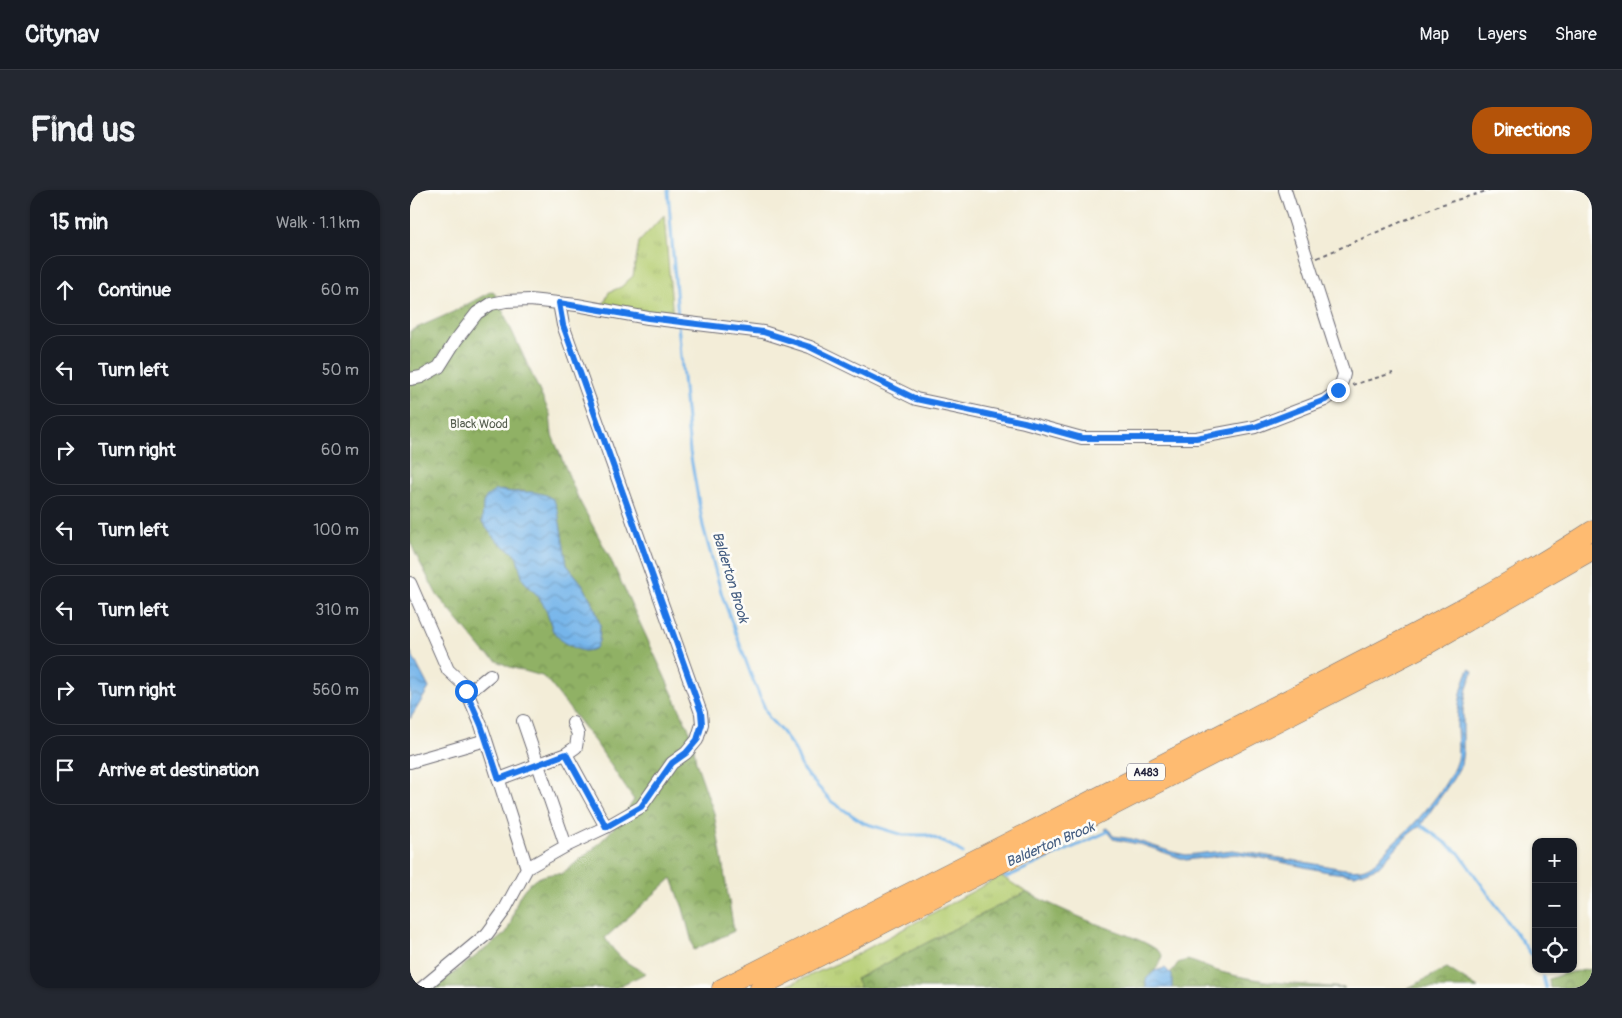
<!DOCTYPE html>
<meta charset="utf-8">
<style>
:root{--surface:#171b24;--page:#242831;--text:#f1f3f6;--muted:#9ea1a6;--line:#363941;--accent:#b45309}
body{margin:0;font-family:Pangolin,sans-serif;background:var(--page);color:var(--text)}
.controls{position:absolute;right:15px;bottom:15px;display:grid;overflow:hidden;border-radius:10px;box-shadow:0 1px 4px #0004}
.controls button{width:45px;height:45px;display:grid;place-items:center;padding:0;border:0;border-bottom:1px solid var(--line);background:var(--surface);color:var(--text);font:25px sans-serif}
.stop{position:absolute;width:15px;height:15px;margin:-11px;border:4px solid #1a73e8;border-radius:50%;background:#fff}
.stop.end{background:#1a73e8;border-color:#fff;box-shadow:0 1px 5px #0008}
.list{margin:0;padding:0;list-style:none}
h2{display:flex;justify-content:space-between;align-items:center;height:65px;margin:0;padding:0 20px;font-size:21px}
h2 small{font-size:16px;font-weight:400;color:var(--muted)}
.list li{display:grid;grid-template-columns:32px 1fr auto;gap:15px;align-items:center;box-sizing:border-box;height:70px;margin:0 10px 10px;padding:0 10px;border:1px solid var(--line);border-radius:20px}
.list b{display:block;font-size:19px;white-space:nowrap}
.list em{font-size:16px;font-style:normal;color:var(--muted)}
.icon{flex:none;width:28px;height:28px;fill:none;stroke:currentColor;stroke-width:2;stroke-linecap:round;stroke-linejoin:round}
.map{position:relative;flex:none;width:1182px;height:798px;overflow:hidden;border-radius:20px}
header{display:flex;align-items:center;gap:30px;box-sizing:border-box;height:70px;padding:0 25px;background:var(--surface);border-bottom:1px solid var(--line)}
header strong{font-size:24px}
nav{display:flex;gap:28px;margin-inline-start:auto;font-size:18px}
.intro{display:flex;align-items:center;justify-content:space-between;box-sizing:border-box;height:120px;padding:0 30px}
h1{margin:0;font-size:35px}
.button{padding:12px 22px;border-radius:20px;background:var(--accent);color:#fff;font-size:18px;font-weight:700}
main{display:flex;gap:30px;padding:0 30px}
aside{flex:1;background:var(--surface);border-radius:20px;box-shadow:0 1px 4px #0004}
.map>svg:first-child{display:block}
.grass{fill:url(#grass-tufts);stroke:#6c7857}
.forest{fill:url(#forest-crowns);stroke:#596a50;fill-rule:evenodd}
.water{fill:url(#water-waves);stroke:#4c6c92}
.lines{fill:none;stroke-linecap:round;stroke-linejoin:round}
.stream{stroke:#76b5ea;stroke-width:3}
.minor-casing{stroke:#6b6972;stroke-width:14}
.highway-casing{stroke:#6b6972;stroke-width:19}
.path{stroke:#6b6972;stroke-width:2;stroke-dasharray:4 4;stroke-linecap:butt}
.minor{stroke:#fff;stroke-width:12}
.highway{stroke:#febb71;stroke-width:18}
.route{stroke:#1a73e8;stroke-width:6}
.labels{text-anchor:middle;stroke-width:5;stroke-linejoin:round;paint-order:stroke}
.shield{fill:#fdfcf7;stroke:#646373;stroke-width:1}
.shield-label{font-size:11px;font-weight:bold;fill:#22223b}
.park-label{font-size:12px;fill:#565e4f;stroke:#fdfcf7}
.water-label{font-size:14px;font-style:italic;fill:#445d81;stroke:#fdfcf7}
</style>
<header>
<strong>Citynav</strong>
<nav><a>Map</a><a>Layers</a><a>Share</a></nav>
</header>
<div class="intro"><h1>Find us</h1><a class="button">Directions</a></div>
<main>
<aside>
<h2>15 min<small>Walk · 1.1 km</small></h2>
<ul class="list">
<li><svg class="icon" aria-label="ahead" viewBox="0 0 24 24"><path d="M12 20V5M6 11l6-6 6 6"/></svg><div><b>Continue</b></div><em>60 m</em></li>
<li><svg class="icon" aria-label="left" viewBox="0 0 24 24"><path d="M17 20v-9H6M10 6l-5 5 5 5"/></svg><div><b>Turn left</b></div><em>50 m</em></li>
<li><svg class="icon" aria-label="right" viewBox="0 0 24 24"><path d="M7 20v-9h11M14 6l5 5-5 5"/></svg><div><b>Turn right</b></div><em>60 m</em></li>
<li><svg class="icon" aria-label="left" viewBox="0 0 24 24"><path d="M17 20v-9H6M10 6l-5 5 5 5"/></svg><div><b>Turn left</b></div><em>100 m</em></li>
<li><svg class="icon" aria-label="left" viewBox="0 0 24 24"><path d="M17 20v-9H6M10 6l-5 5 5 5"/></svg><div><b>Turn left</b></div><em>310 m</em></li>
<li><svg class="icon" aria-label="right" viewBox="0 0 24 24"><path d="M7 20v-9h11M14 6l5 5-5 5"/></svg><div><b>Turn right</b></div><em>560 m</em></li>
<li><svg class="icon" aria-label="arrive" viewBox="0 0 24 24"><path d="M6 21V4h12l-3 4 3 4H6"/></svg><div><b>Arrive at destination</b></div></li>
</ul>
</aside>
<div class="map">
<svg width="1182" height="798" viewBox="0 0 1182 798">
<defs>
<pattern id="grass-tufts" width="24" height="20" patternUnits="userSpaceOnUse" patternTransform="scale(1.25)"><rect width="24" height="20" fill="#b6ce73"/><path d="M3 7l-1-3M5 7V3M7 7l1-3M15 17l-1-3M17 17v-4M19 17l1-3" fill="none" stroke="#9cb164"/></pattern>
<pattern id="forest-crowns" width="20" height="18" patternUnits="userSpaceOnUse" patternTransform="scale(1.25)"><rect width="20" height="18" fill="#90b165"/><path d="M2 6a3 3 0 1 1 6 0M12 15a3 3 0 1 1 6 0" fill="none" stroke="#759054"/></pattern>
<pattern id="water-waves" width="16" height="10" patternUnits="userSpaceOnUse" patternTransform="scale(1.25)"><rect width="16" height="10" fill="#76b5ea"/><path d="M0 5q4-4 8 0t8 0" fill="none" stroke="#6093bf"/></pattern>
</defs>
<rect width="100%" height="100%" fill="#fdfcf7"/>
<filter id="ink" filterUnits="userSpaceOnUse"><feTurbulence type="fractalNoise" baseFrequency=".02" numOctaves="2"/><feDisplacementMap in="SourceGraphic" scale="10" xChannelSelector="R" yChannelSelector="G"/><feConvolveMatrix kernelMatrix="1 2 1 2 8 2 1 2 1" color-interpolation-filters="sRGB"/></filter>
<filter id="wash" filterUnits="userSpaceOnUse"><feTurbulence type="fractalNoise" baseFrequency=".0096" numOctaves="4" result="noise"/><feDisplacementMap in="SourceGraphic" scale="20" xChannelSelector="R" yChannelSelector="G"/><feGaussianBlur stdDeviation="1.12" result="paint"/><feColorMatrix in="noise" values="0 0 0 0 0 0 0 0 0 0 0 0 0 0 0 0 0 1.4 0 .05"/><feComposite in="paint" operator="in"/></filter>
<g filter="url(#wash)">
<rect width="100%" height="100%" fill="#f3edd8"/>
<path class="grass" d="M254 25 263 128 193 116 199 102 211 97 223 86 229 52Z
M591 686 616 702 446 789 450 798H371L438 769Z"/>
<path class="forest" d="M82 101 84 102 140 224 142 245 168 308 200 368 282 546 286 572 304 623 324 741 284 760 273 718 262 688 195 748C207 766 216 774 236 783L205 798H24L96 743C102 733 103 723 107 712 114 693 132 682 151 684 184 660 202 644 224 610L188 556 139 492 132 486 100 477 87 471 75 463 27 405 5 363 0 351V141L43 122ZM91 300 102 302 115 301 154 363 157 375 173 395 185 418 190 435 189 451 181 460 174 461 167 459 143 441 135 417 128 406 113 390 106 365 85 349 72 332Z
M616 702C634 711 653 720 672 728 689 736 743 751 752 765 750 776 744 782 736 789V798H450L446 789Z
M777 770C789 773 799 779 811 782 850 793 894 795 935 798H762L761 783 768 773Z
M1037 778 1068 798H997H998Z
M1182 779V798H1140L1139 789 1155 783Z"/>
<path class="water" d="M86 300 102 302H124L136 305 144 310 148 321 157 375 173 395 185 418 190 435 189 451 186 458 181 460 174 461 167 459 153 452 143 441 135 417 128 406 113 390 106 365 85 349 78 340 72 332 73 313 76 307Z
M0 461 19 498 0 529Z
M1059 479 1063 481 1057 498 1053 520V561L1051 575 1043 589 1011 635 999 644 969 676 945 685 918 682 852 668 825 664 776 670 733 655 703 649 695 639 698 638 703 646 722 649 762 662 776 665 823 660 928 678C937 679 946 681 955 678 966 674 972 664 980 656 986 649 994 644 1000 638 1015 622 1042 590 1047 569 1049 558 1047 546 1047 535 1048 516 1051 497 1059 479Z
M755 778 762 785V798H736V789L745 781Z"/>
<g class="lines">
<path class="stream" d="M258 0 268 127
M268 134 280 262 293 336 312 405 341 485 359 528 372 542 385 560 393 580 422 612 454 633 493 645H517L540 655 553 663
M1011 635 1049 663 1126 771
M592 684 597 687 697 642
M1131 779V781
M1133 787 1136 798"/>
</g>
</g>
<g filter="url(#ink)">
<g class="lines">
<defs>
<path id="minor" d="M0 189 11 187 29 177 46 150 67 123 81 114 96 111 120 110 167 115 238 128 353 142 400 157 506 209 614 232 672 248H786L845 237 915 210C927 202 931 198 934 184L875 0
M0 393 38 480 54 495 71 535 76 550 0 572
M56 501 68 495 80 485
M113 531 156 656
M76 550 117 678
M156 564 196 637
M89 589 156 564 166 557 168 544 163 533
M12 798 77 744 94 721 117 678 156 656 196 637 231 617 262 573 276 563 287 550 292 534 291 523 153 135 149 113"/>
<path id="highway" d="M311 798C484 710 658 622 831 533 949 471 1070 413 1182 340
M349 798 1016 456 1182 361"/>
</defs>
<use href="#minor" class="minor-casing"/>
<use href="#highway" class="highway-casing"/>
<path class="path" d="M907 68 1030 15 1080 0
M942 195 983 183"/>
<use href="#minor" class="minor"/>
<use href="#highway" class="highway"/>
</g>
</g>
<g class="lines" filter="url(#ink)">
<path class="route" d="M56 501 71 535 89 589 156 564 196 637 231 617 262 573 276 563 287 550 292 534 291 522 153 135 149 113 238 128 353 142 400 157 506 209 614 232 672 248H786L845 237 915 210 928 200"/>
</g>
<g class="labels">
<rect class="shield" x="717" y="573.5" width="38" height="17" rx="4"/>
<g class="shield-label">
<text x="736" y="586">A483</text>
</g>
<g class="park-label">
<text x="69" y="238">Black Wood</text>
</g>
<g class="water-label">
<text transform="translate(321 387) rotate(73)" y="5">Balderton Brook</text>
<text transform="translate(640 654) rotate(-23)" y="5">Balderton Brook</text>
</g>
</g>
</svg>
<div class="controls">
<button>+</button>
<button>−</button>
<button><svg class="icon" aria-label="locate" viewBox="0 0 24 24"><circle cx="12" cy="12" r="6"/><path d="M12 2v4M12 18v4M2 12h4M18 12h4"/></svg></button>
</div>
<div class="stop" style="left:56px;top:501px"></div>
<div class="stop end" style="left:928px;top:200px"></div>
</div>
</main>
